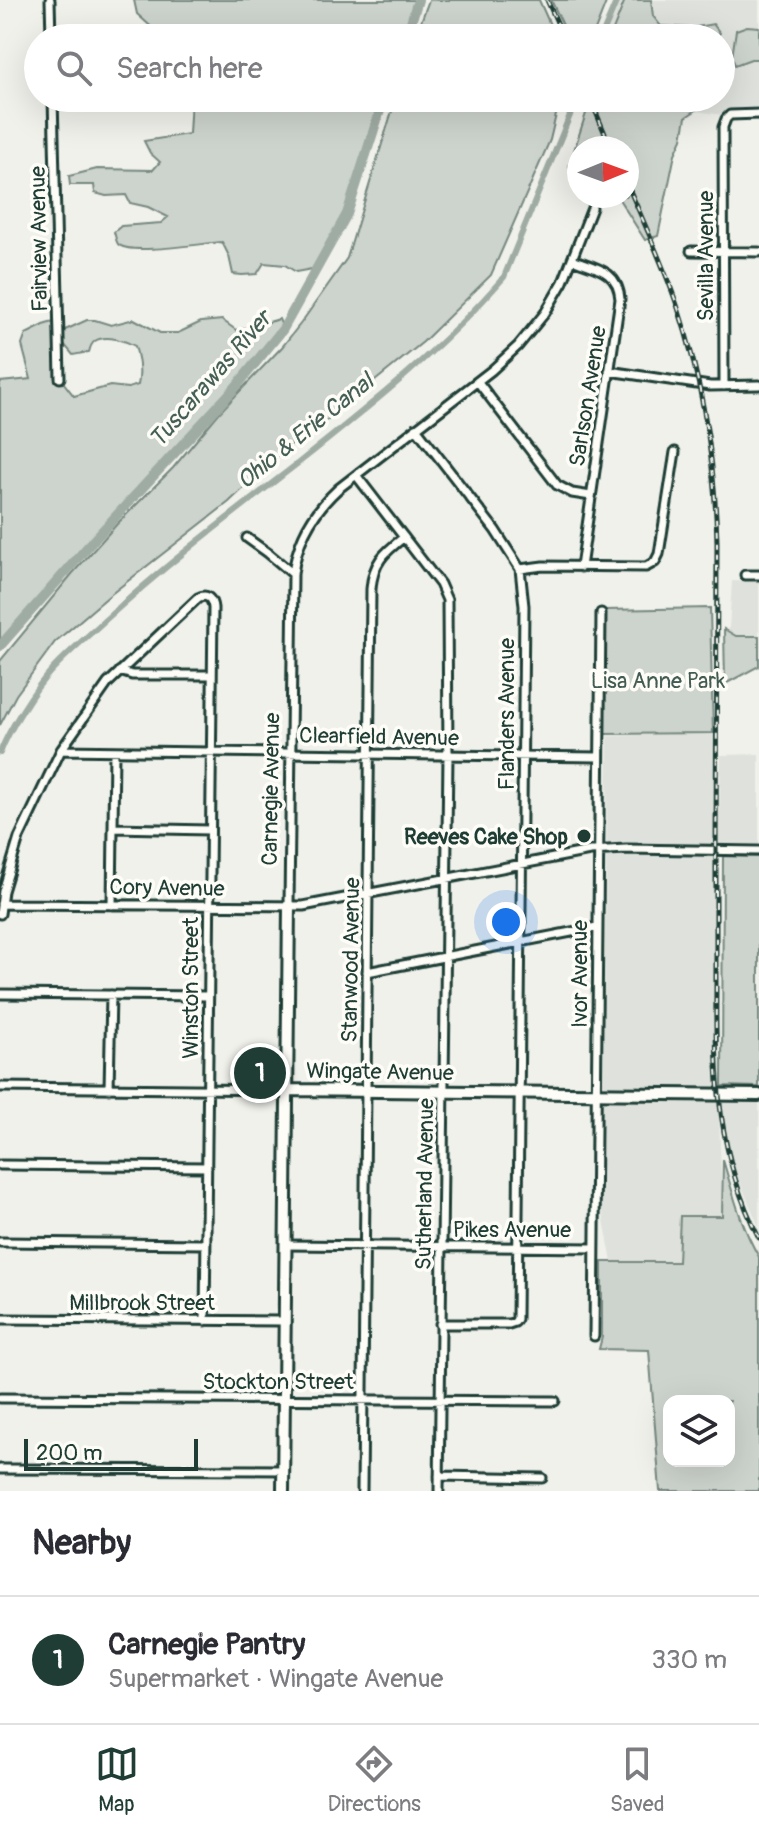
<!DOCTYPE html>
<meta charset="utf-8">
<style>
:root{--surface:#fff;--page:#f2f2f3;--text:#2b2b33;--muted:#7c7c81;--line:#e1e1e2;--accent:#1f3d34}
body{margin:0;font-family:Pangolin,sans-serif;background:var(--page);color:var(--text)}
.controls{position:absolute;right:24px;bottom:24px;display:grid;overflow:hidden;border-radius:16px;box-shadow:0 8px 32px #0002}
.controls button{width:72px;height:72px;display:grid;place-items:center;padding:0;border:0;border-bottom:2px solid var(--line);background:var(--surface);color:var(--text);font:40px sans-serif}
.compass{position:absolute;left:567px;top:136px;width:72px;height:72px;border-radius:50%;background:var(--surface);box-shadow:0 8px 32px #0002;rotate:89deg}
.scale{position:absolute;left:24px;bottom:20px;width:174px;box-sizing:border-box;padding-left:8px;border:4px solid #1f3d34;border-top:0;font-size:22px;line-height:28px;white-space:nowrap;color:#1f3d34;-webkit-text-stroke:6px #fdfcf7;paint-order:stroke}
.you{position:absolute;left:506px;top:922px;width:28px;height:28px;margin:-20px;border:6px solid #fff;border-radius:50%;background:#1a73e8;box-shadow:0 0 0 12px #1a73e833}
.badge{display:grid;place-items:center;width:52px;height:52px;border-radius:50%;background:var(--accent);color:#fff;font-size:26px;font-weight:700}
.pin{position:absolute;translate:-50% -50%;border:4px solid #fff;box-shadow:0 2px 8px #0006}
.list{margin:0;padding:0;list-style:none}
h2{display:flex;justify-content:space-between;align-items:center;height:104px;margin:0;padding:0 32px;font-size:34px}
h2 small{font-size:26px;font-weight:400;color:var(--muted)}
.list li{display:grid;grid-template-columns:52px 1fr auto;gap:24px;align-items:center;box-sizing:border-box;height:128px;padding:0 32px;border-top:2px solid var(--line)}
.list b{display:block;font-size:30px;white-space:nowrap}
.list p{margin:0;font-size:26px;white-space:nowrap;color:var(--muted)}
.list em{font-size:26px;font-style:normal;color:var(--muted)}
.icon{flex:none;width:44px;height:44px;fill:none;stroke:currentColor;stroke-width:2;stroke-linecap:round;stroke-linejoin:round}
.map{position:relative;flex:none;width:759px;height:1491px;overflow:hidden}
.search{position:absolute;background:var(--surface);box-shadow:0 8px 32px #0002;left:24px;right:24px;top:24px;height:88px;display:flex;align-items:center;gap:20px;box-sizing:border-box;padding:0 28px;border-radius:44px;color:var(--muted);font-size:30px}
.sheet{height:232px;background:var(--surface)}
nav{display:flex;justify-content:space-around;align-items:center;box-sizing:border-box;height:112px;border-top:2px solid var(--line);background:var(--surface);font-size:22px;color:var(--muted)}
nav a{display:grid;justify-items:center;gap:4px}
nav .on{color:var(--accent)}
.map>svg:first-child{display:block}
.built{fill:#dfe2dc}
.green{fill:#cdd3cd;stroke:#768880;stroke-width:2;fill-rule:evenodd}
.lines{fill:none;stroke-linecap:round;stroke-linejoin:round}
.canal{stroke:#9faca4;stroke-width:6}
.river{stroke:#9faca4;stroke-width:10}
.street-casing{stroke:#1f3d34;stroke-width:13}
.secondary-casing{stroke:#1f3d34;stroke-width:16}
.street{stroke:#fdfcf7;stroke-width:7}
.secondary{stroke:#fdfcf7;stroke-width:10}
.rail-casing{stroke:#1f3d34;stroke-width:5}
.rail{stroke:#fdfcf7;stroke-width:2;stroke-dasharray:6;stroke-linecap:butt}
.poi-dot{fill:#1f3d34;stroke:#fdfcf7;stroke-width:3}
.labels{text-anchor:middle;stroke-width:7;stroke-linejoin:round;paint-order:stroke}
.street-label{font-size:22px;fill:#1f3d34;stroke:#fdfcf7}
.park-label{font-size:22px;fill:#425b53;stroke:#fdfcf7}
.poi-label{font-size:22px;font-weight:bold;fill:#1f3d34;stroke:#fdfcf7;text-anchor:end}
.water-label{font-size:24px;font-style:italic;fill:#455e56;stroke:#fdfcf7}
</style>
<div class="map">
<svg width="759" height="1491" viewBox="0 0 759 1491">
<rect width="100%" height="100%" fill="#f0f1eb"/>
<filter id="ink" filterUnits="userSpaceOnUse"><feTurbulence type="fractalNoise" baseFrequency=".0125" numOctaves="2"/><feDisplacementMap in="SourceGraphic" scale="16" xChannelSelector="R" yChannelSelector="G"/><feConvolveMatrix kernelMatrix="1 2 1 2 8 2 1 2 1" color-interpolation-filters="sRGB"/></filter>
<g filter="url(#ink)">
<path class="built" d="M617 0H759V114L729 116 695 111 703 99 693 98H721V38H601Z
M732 581 759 582V642H728Z
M713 733 717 1088 603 1086 608 736Z
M759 754V844L718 845 721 755Z
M718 1095H759V1227L730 1159 719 1107 722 1217 678 1262H612L602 1210 603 1102H664Z"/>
<path class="green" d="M134 0H418L406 38H159L157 32 137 14Z
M429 0H539L556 38H415Z
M551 0H607L592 38H569Z
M625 0H651L653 16 661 26 691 28 713 24 720 33 715 38H610Z
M747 26 759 27V59H751L735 65 732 57 736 30Z
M191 98H384L347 214 317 268 296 272 285 265 264 263 257 274 242 275 233 274 229 256 222 242C204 243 128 256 118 244 116 242 115 234 114 232L121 226 161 223 168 217 148 207 130 203 126 195 106 196 95 193 94 185H70L69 176 97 169 153 170 160 162 150 153 144 141 189 134Z
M396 98H560L550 140 491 275 423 342 306 437 288 446 229 502 110 595 55 642 16 695 0 725V661L72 574 117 524 173 468 219 413 282 347 301 323 347 258Z
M591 98 704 99 695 111 686 117 682 139 675 154 658 236 645 240 617 196H627V148H579V158L572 170 569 166Z
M134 319 160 333H178L201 322 222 320 236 330C251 326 265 324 279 319L283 329 0 646V382L31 379 22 345 26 334 46 324 58 321 60 378 74 396 110 386 128 388 138 385C141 372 139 359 135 346 126 341 106 334 95 341 92 343 90 348 89 352L73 355 63 343V331L87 320H95L111 325Z
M710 608 713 733 604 734 605 610Z
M724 629 736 636H759V666L725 684Z
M723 856 759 857V1087L722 1086Z
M723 1160C733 1193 741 1227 759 1257V1491H660L649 1350 599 1349 602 1337V1262H678L680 1216H722ZM669 1401H729V1461H669Z"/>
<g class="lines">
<path class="canal" d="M601 38 617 0
M0 753C8 731 35 688 51 671 67 653 87 637 104 621 165 565 231 515 297 464 370 406 443 348 504 277L577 98"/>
<path class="river" d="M406 38 418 0
M0 646 92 542 235 388 283 329 347 214 384 98"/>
<defs>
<path id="street" d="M50 0 51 38
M53 98 60 378
M691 251 759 252
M572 259C595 268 618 270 620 299L581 567
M609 371 710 386 759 385
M478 382 557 485 572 493 591 496
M724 386 723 127 726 119 730 115 759 114
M416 428 495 530 520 569 524 606 517 1319 515 1322 509 1324H440
M356 475 440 584 447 600 448 755 439 1491
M247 538 268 553 293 574
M520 569 543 566 646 567 655 562 659 554 675 452
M745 575H759
M120 671 132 675H212
M61 750 599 757
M113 828 210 830
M1 904 303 906 590 851 626 849 759 851
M112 905 114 751
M289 906 293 574C297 540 313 512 338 489L492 370 518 346 545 313 563 282 592 208
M0 914 3 891 19 838 61 750 108 683 198 598C207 593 212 599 213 608L205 1321
M367 972 597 927
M0 994 208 996
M0 1087 287 1090
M109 1089 111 995
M0 1165 207 1167
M0 1242 206 1244
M285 1245 594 1248
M0 1319 284 1321
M594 1336 601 613
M0 1398 555 1401
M0 1469 283 1470
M439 1476 542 1478
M362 1491 371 589C373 562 384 553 404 537"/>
<path id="secondary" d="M287 1090 759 1095
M283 1491 289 906"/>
</defs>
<use href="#street" class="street-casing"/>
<use href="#secondary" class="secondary-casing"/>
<use href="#street" class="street"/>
<use href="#secondary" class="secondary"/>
<defs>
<path id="rail" d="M547 0 564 38
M590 98 611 148
M627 184C645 225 664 266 678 308 703 384 715 463 717 542 717 650 717 758 716 866 716 907 716 947 716 988 715 1079 717 1154 759 1238"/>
</defs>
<use href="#rail" class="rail-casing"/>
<use href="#rail" class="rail"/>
</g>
</g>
<circle class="poi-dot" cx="584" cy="836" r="8"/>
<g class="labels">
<g class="street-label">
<text transform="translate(38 239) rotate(-91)" y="8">Fairview Avenue</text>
<text transform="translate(705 256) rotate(-90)" y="8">Sevilla Avenue</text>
<text transform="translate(587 396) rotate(-81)" y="8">Sarlson Avenue</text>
<text transform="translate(506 714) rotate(-90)" y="8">Flanders Avenue</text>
<text transform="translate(379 736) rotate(1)" y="8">Clearfield Avenue</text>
<text transform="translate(270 789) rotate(-89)" y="8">Carnegie Avenue</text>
<text transform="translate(167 887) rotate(1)" y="8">Cory Avenue</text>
<text transform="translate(350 960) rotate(-89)" y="8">Stanwood Avenue</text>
<text transform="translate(579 974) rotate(-90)" y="8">Ivor Avenue</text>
<text transform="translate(190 988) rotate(-90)" y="8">Winston Street</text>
<text transform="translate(380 1071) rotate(1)" y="8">Wingate Avenue</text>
<text transform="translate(424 1184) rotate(-89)" y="8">Sutherland Avenue</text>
<text x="512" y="1237">Pikes Avenue</text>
<text x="142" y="1310">Millbrook Street</text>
<text x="278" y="1389">Stockton Street</text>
</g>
<g class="park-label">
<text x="658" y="688">Lisa Anne Park</text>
</g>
<g class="poi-label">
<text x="568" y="844">Reeves Cake Shop</text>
</g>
<g class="water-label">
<text transform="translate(210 379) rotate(-49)" y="8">Tuscarawas River</text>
<text transform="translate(305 431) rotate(-39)" y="8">Ohio &amp; Erie Canal</text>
</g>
</g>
</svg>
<div class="controls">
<button><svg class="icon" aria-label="layers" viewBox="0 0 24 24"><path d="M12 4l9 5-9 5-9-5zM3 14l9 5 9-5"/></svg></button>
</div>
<svg class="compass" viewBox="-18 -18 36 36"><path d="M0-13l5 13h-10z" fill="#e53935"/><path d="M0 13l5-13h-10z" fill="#7c7c81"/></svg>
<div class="scale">200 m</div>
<div class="you"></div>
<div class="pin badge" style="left:260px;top:1073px">1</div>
<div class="search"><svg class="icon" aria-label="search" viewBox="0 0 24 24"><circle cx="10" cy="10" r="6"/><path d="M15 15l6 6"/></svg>Search here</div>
</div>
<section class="sheet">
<h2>Nearby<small></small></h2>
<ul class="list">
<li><span class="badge">1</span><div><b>Carnegie Pantry</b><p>Supermarket · Wingate Avenue</p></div><em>330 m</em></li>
</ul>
</section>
<nav>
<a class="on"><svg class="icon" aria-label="map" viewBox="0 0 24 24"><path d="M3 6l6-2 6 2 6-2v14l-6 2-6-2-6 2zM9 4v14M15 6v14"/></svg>Map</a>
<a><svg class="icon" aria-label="directions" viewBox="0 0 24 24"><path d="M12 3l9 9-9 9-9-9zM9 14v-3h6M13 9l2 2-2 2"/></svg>Directions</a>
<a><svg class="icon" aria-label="saved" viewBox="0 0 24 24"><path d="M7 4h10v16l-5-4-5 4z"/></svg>Saved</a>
</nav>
